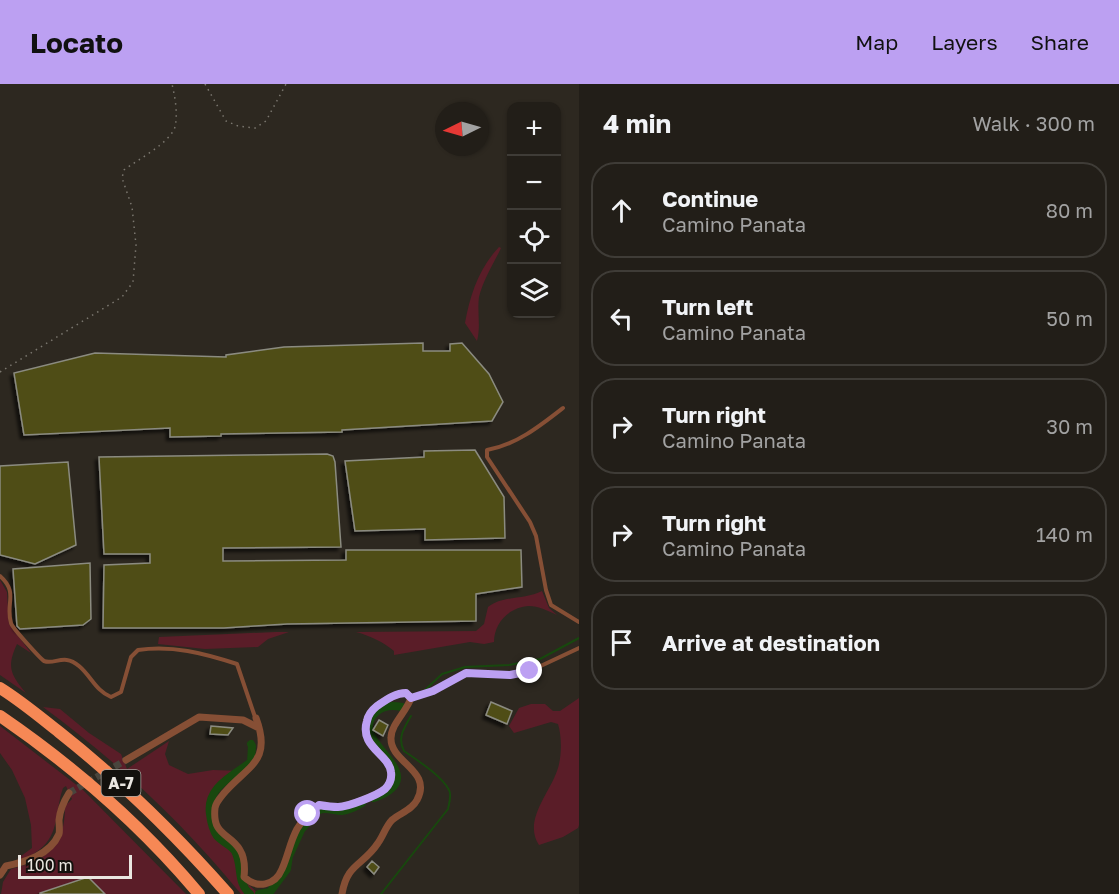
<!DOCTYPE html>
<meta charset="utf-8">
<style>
:root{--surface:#221e18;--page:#2e2b25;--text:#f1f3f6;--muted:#a2a2a2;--line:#3f3c37;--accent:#bca0f2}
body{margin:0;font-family:"Golos Text",sans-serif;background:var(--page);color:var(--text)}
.controls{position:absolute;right:18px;top:18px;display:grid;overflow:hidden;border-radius:12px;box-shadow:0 2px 4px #0004}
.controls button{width:54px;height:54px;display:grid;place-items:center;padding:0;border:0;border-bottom:2px solid var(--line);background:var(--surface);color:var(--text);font:30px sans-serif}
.compass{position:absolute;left:435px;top:18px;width:54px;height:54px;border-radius:50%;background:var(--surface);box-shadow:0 2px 4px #0004;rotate:265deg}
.scale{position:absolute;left:18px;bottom:15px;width:114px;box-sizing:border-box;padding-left:6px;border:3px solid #eae7e1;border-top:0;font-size:16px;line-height:21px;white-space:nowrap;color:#eae7e1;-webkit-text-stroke:4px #13110d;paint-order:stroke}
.stop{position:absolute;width:18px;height:18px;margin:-14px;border:4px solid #bca0f2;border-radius:50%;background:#fff}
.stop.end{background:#bca0f2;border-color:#fff;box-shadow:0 2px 6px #0008}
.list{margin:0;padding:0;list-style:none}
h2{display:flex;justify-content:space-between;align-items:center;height:78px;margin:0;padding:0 24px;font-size:26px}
h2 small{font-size:20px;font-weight:400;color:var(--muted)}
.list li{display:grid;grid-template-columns:39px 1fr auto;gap:18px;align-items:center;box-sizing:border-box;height:96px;margin:0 12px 12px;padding:0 12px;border:2px solid var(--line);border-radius:24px}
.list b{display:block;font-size:22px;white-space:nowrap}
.list p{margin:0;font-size:20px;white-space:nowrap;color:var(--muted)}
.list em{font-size:20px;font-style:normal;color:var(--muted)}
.icon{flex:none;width:33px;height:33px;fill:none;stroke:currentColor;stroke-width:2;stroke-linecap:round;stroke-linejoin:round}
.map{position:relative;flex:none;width:579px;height:810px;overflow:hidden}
header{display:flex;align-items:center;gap:36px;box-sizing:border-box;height:84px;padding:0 30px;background:var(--accent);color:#111}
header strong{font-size:28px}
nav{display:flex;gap:33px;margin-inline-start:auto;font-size:21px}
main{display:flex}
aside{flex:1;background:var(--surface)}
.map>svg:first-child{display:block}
.green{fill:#5a1d28}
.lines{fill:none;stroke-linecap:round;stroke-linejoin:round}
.stream{stroke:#18480e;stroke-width:2}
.canal{stroke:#18480e;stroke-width:8}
.building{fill:#4f4e16;stroke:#8b8b80;stroke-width:1.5;filter:url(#shadow)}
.street-tunnel{stroke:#49453d;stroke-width:7;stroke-dasharray:7 3.5;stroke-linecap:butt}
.path{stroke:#7b776f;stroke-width:1.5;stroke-dasharray:1.5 4.5;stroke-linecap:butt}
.lane{stroke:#864f35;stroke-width:4}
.street{stroke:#864f35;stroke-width:7}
.highway{stroke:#f68855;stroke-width:12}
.route{stroke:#bca0f2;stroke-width:8}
.labels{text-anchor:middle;stroke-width:5;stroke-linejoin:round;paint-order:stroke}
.shield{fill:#13110d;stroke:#aaa7a1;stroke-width:1.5}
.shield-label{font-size:16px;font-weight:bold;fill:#eae7e1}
</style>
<header>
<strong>Locato</strong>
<nav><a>Map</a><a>Layers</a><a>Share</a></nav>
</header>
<main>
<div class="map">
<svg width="579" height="810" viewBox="0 0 579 810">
<defs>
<filter id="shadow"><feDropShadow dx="-3.5" dy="3.5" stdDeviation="1.5" flood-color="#0009"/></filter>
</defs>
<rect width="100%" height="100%" fill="#2d2820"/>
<path class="green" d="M499 163 501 164C494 179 483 196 479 213 477 228 481 242 477 257L465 239C470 211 479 184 499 163Z
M0 496 7 508 9 540 31 569 17 560C6 584 11 591 26 609L0 591Z
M542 507 549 524 557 531C549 527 538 522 529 522 509 523 494 539 494 558L484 560 470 558 394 571V567C383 558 371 552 356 548L476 547 484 540 488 523C503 511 525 516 542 507Z
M276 548H289L268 555 258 563 205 565 158 560 159 553Z
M579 614V741L578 744 563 753 539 761C523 737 549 710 557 687 562 674 562 652 558 640L551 638 514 649 509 642 519 624 531 620H545L553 627H560Z
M43 623 60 625 89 649 121 670 127 685 169 657 165 670 169 681 188 690 213 686 241 687C219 702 197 724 219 752 225 759 235 761 238 771 241 778 240 787 241 794L259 810H241C181 737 119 679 43 623Z
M0 642 83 706 186 810H105L88 793 37 810H1L3 798 11 785C48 776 65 762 65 722L72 715 66 702 63 704C55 726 60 750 39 766 32 771 27 775 17 775L32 764 31 741 25 714 12 686 0 669Z"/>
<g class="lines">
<path class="stream" d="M426 605 442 590 452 587 465 583 509 581 540 575 579 554
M381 810 448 725C449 719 452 711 449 706 442 692 417 676 404 667 397 654 404 644 411 632"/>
<path class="canal" d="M374 714C439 690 343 658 376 628 384 621 393 621 402 623
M250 810C236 798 243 782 235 767 231 761 222 758 217 752 213 746 211 738 210 730 206 703 233 692 251 678L252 662 251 660
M259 810 270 808 287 785 289 772 301 746 317 727C325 722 333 727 342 727 349 726 357 722 362 719"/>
</g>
<path class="building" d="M423 259V267H450V260L462 259 489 290 503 318 492 337 342 346V348L221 350V352L170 353V344L24 351 14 289 95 269 226 273V271L284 263Z
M475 366 504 413 505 454 425 456V445L355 447 345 377 424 373V367Z
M327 370 333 372 335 378 341 463 223 464V477L346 476V466H521L522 503 476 510V537L287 540 224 544H103L104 481 150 479V470H104L99 373Z
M68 378 76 461 35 480 0 471V382Z
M90 479 91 535 83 541 20 545 17 542 13 485Z
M491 618 512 627 507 640 486 631Z
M379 636 388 641 383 652 373 646Z
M211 642 233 644 228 651 210 650Z
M372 777 379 783 374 790 367 783Z
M88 793 105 810H40V809Z"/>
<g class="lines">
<path class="street-tunnel" d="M69 709 126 676"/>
<path class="path" d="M205 0 226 37 238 42 255 44 266 37 286 0
M0 288 122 213 133 198 136 161 132 123 122 94 124 86C137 76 170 59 175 43 178 29 175 13 172 0"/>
<path class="lane" d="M563 324C540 342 516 361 487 366V373L530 438 536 452 546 506 551 521 579 538
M0 492C19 509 5 519 11 539 12 544 41 575 44 577 55 581 64 569 79 582 91 592 96 607 111 613L121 608 131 573 138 566C172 561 203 569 237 580L255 633
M412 613 433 607 466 589 510 591 530 587 579 564"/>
<path class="street" d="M256 634C272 677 249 681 225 708 221 713 216 718 215 724 212 752 230 749 240 766 245 774 245 784 244 793 257 805 275 802 282 785 288 772 290 758 297 745 303 735 310 728 319 721 325 722 332 723 338 723 347 723 378 711 385 705 390 700 392 695 391 688 389 669 359 663 367 637 368 631 372 626 377 622 386 616 395 609 406 609L411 614C407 627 391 640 391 654 390 679 433 686 417 716 412 726 400 729 392 736 386 742 383 752 378 759 363 782 347 779 342 810
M126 676 199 633 243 636 259 644
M0 791 6 782C25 778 50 771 59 750 60 746 59 741 59 736 60 726 64 717 69 709"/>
<path class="highway" d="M0 604C21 617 40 633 59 648 121 697 176 751 228 810
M0 632C73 682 142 742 199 810"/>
</g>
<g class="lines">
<path class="route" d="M308 730 319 721C325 722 332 723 338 723 348 723 378 711 385 705 390 700 392 695 391 688 389 670 359 663 367 637 368 631 372 626 377 622 386 616 395 609 406 609L411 614 433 607 466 589 510 591 530 587"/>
</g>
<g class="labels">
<rect class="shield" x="101.5" y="686" width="39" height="26" rx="4.5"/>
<g class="shield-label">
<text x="121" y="705">A-7</text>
</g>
</g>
</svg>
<div class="controls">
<button>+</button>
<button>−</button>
<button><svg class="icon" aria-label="locate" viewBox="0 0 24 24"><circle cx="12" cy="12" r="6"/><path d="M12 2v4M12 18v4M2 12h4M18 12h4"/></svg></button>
<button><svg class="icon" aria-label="layers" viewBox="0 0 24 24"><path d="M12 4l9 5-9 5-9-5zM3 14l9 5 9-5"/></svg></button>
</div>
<svg class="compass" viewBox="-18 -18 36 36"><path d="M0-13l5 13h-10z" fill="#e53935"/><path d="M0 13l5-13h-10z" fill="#a2a2a2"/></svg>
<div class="scale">100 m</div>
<div class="stop" style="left:308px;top:730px"></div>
<div class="stop end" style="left:530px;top:587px"></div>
</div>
<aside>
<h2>4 min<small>Walk · 300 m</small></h2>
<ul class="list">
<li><svg class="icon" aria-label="ahead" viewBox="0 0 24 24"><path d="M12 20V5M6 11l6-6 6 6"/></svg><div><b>Continue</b><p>Camino Panata</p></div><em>80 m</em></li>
<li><svg class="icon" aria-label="left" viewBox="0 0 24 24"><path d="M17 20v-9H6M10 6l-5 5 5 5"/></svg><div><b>Turn left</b><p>Camino Panata</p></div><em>50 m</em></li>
<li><svg class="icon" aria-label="right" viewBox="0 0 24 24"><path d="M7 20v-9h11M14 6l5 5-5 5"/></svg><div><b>Turn right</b><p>Camino Panata</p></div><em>30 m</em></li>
<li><svg class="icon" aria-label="right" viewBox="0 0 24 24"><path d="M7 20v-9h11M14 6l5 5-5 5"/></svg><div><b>Turn right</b><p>Camino Panata</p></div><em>140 m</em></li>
<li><svg class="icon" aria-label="arrive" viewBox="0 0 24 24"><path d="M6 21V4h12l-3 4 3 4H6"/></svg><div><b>Arrive at destination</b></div></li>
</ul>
</aside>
</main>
